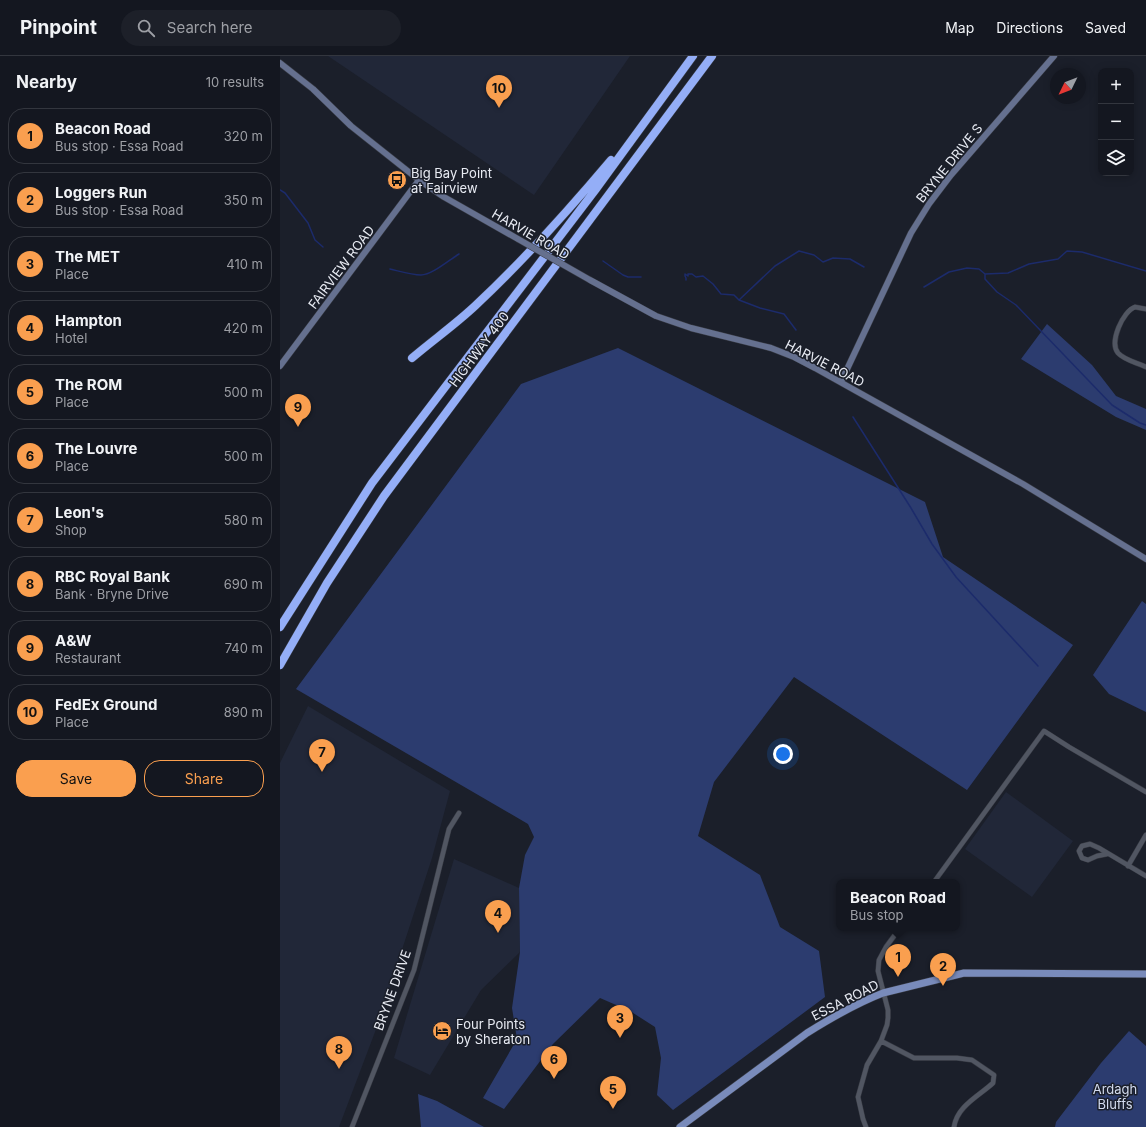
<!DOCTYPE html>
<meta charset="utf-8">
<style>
:root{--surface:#141720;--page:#1d2029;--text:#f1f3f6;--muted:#9d9fa5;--line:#33363e;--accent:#fa9f4f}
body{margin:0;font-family:Inter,sans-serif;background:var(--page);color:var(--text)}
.controls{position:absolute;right:12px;top:12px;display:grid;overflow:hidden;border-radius:8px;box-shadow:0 2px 10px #0003}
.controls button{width:36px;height:36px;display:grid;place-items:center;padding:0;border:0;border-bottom:1px solid var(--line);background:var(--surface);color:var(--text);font:20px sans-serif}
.compass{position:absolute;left:770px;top:12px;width:36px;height:36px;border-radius:50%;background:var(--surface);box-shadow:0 2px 10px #0003;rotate:227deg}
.you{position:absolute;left:503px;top:698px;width:14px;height:14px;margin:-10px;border:3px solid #fff;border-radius:50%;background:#1a73e8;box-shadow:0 0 0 6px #1a73e833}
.badge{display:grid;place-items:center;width:26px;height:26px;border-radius:50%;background:var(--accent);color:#111;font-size:13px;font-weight:700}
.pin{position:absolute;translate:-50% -33px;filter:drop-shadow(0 1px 2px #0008)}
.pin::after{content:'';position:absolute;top:21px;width:14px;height:12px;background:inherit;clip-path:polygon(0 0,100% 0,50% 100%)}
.popup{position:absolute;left:556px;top:823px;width:124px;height:52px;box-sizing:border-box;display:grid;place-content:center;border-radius:8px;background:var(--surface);filter:drop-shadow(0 1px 3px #0005);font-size:13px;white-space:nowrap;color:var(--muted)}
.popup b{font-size:15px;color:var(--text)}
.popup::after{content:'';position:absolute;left:50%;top:100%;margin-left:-8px;border:8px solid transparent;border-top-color:var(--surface)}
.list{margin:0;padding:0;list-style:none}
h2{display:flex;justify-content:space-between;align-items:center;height:52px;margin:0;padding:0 16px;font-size:17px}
h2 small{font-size:13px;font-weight:400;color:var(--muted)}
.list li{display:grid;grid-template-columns:26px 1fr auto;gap:12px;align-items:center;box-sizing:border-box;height:56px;margin:0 8px 8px;padding:0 8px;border:1px solid var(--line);border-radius:16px}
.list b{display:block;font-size:15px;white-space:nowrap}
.list p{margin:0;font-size:13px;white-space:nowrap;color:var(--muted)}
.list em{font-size:13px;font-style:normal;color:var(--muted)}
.actions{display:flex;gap:8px;padding:12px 16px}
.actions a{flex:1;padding:9px 0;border:1px solid var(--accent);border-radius:16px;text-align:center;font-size:14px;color:var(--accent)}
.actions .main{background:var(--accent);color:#111}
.icon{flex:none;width:22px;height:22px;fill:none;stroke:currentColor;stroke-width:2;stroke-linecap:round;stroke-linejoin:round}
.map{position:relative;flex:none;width:866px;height:1071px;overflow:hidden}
header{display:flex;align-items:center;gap:24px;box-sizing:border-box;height:56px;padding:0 20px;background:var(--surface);border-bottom:1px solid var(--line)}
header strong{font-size:19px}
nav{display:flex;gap:22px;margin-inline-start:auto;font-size:14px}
.search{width:280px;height:36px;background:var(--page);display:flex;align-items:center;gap:10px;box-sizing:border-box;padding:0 14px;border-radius:22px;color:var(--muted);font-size:15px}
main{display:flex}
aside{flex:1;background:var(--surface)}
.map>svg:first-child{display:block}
.built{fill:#212738}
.green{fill:#2c3c6f}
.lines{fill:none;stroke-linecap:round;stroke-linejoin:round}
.stream{stroke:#1c2b6b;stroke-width:1.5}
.street-casing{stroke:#383b44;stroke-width:5.5}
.secondary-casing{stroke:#383b44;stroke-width:7}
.primary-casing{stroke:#383b44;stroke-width:8}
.highway-casing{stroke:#383b44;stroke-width:9}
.street{stroke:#515662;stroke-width:4.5}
.secondary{stroke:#65708f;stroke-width:6}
.primary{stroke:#798bbb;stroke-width:7}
.highway{stroke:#94aef7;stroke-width:8}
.secondary-bridge-casing{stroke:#383b44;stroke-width:7;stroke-linecap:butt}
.secondary-bridge{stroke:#65708f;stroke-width:6}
.labels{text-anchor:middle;stroke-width:3;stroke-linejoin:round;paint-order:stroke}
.street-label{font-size:13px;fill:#e8ebf3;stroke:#1b1f2a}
.poi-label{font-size:13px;fill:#e8ebf3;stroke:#1b1f2a;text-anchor:start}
.park-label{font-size:13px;fill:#d3dbef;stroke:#1b1f2a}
</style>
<header>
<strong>Pinpoint</strong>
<div class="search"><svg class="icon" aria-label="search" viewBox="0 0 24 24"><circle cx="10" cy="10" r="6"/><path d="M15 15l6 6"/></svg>Search here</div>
<nav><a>Map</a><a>Directions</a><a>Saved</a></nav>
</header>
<main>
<aside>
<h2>Nearby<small>10 results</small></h2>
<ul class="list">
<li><span class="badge">1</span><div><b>Beacon Road</b><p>Bus stop · Essa Road</p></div><em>320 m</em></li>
<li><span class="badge">2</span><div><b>Loggers Run</b><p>Bus stop · Essa Road</p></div><em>350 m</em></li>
<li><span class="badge">3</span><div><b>The MET</b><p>Place</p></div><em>410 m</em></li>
<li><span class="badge">4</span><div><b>Hampton</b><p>Hotel</p></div><em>420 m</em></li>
<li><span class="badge">5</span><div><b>The ROM</b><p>Place</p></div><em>500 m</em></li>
<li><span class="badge">6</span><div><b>The Louvre</b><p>Place</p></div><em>500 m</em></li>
<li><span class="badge">7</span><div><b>Leon's</b><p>Shop</p></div><em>580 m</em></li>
<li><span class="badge">8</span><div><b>RBC Royal Bank</b><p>Bank · Bryne Drive</p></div><em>690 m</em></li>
<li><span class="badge">9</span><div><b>A&amp;W</b><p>Restaurant</p></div><em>740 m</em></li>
<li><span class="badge">10</span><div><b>FedEx Ground</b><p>Place</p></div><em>890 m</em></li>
</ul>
<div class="actions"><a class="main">Save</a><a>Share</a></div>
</aside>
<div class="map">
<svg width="866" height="1071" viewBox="0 0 866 1071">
<rect width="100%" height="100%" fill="#1b1f2a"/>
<path class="built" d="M48 0H350L254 139Z
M28 650 170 735 152 802 95 976 59 1071H0V707Z
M726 736 793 785 752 841 685 793Z
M174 803 239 832 240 896 201 934 150 1019 114 1002Z"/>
<path class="green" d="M767 268 812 309 836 340 866 353V374L836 361 741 303Z
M338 292 645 446 663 501 793 589 687 734 514 621 434 726 418 780 480 819 500 871 539 895 545 941 393 1054 377 1039 381 1002 375 971 350 955 320 942 273 988 224 1053 203 1042 237 983 232 952 240 896 239 832 245 799 254 781 248 768 16 633 241 328Z
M862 545 866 548V656L829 638 813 619Z
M849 975 866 990V1071H775L776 1066 821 1007Z
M138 1038 157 1045 204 1071H141Z"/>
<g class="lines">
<path class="stream" d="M0 134 5 137 28 167 35 184 43 191
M323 205 343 219 348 221H361
M110 213C119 215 131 219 141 219 152 219 169 204 179 198
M705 218V223L717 236 736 249 832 349 860 367 866 369
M406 224V222L405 220V218L408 220V218H412L416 221 423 220 433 228 441 238 454 239 459 244 480 252 504 258 516 274
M644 231 669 216 687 212 699 213 705 218 728 217 749 208 778 203 787 195 802 196 866 215
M459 244 495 210 519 195 534 199 543 206 553 202 570 203 584 211
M573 361 631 452 652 488 676 521 758 610"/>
<defs>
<path id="street" d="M866 253 855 251C843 255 829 286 838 297 844 304 858 307 866 311
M827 798 817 800 808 804 802 802 799 795 802 790 810 788 819 792 866 820
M848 810 866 779
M654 826 764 675 789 691 866 736
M601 985 634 1002H677L692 1004 714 1019 713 1027C699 1040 677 1050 674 1071
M72 1071 134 914 169 773 179 757
M586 1071 583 1063 578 1041 587 1009 601 985 607 969 608 962V954L598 915 599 904 606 891 620 872"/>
<path id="secondary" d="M0 7 33 33 71 70 139 124 164 141 238 183
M310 224 376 260 411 272 491 292 514 301 535 312 743 428 866 503
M0 310 139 124
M561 326 631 177 649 148 671 119 774 0"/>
<path id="primary" d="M400 1071 527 977C551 962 577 947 603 937L684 917 866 918"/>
<path id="highway" d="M132 302C153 284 176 268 196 249 244 204 288 155 331 104
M0 571 92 427 316 133 413 0
M0 609 47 527 104 440 432 0"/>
</defs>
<use href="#street" class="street-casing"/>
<use href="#secondary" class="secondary-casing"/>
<use href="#primary" class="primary-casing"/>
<use href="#highway" class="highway-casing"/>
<use href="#street" class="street"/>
<use href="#secondary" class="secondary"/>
<use href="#primary" class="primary"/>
<use href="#highway" class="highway"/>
<defs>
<path id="secondary-bridge" d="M238 183 310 224"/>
</defs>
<use href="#secondary-bridge" class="secondary-bridge-casing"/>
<use href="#secondary-bridge" class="secondary-bridge"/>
</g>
<defs>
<symbol id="bus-disc" viewBox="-11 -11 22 22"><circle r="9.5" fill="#fa9f4f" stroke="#1b1f2a"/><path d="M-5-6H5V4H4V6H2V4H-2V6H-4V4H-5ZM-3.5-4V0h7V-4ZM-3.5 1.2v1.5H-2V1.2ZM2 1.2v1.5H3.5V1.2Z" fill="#111"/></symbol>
<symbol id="hotel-disc" viewBox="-11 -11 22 22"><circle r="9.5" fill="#fa9f4f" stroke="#1b1f2a"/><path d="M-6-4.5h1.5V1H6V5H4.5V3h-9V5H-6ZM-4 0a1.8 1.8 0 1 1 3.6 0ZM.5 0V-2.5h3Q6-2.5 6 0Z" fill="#111"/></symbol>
</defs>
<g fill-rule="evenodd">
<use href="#bus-disc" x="106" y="113" width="22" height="22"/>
<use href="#hotel-disc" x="151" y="964" width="22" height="22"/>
</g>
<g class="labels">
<g class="street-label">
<text transform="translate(669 107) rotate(-51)" y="5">BRYNE DRIVE S</text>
<text transform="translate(251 178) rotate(30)" y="5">HARVIE ROAD</text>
<text transform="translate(61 211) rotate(-53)" y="5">FAIRVIEW ROAD</text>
<text transform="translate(199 293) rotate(-53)" y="5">HIGHWAY 400</text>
<text transform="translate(545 307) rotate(27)" y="5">HARVIE ROAD</text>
<text transform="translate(112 934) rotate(-70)" y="5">BRYNE DRIVE</text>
<text transform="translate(565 944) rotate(-27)" y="5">ESSA ROAD</text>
</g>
<g class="poi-label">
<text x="131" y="122">Big Bay Point<tspan x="131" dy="15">at Fairview</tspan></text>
<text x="176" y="973">Four Points<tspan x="176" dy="15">by Sheraton</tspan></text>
</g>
<g class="park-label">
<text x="835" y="1038">Ardagh<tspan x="835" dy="15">Bluffs</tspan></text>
</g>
</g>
</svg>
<div class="controls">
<button>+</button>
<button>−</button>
<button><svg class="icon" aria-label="layers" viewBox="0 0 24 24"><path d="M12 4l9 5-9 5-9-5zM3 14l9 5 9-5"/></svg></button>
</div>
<svg class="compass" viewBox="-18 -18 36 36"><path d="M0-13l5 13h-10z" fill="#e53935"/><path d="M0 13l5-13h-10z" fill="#9d9fa5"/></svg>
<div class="you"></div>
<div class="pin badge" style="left:618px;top:921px">1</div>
<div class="popup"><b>Beacon Road</b>Bus stop</div>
<div class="pin badge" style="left:663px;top:930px">2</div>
<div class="pin badge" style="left:340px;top:982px">3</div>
<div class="pin badge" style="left:218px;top:877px">4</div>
<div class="pin badge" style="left:333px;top:1053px">5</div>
<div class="pin badge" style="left:274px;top:1023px">6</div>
<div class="pin badge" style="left:42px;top:716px">7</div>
<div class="pin badge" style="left:59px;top:1013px">8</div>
<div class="pin badge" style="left:18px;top:371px">9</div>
<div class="pin badge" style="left:219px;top:52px">10</div>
</div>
</main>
